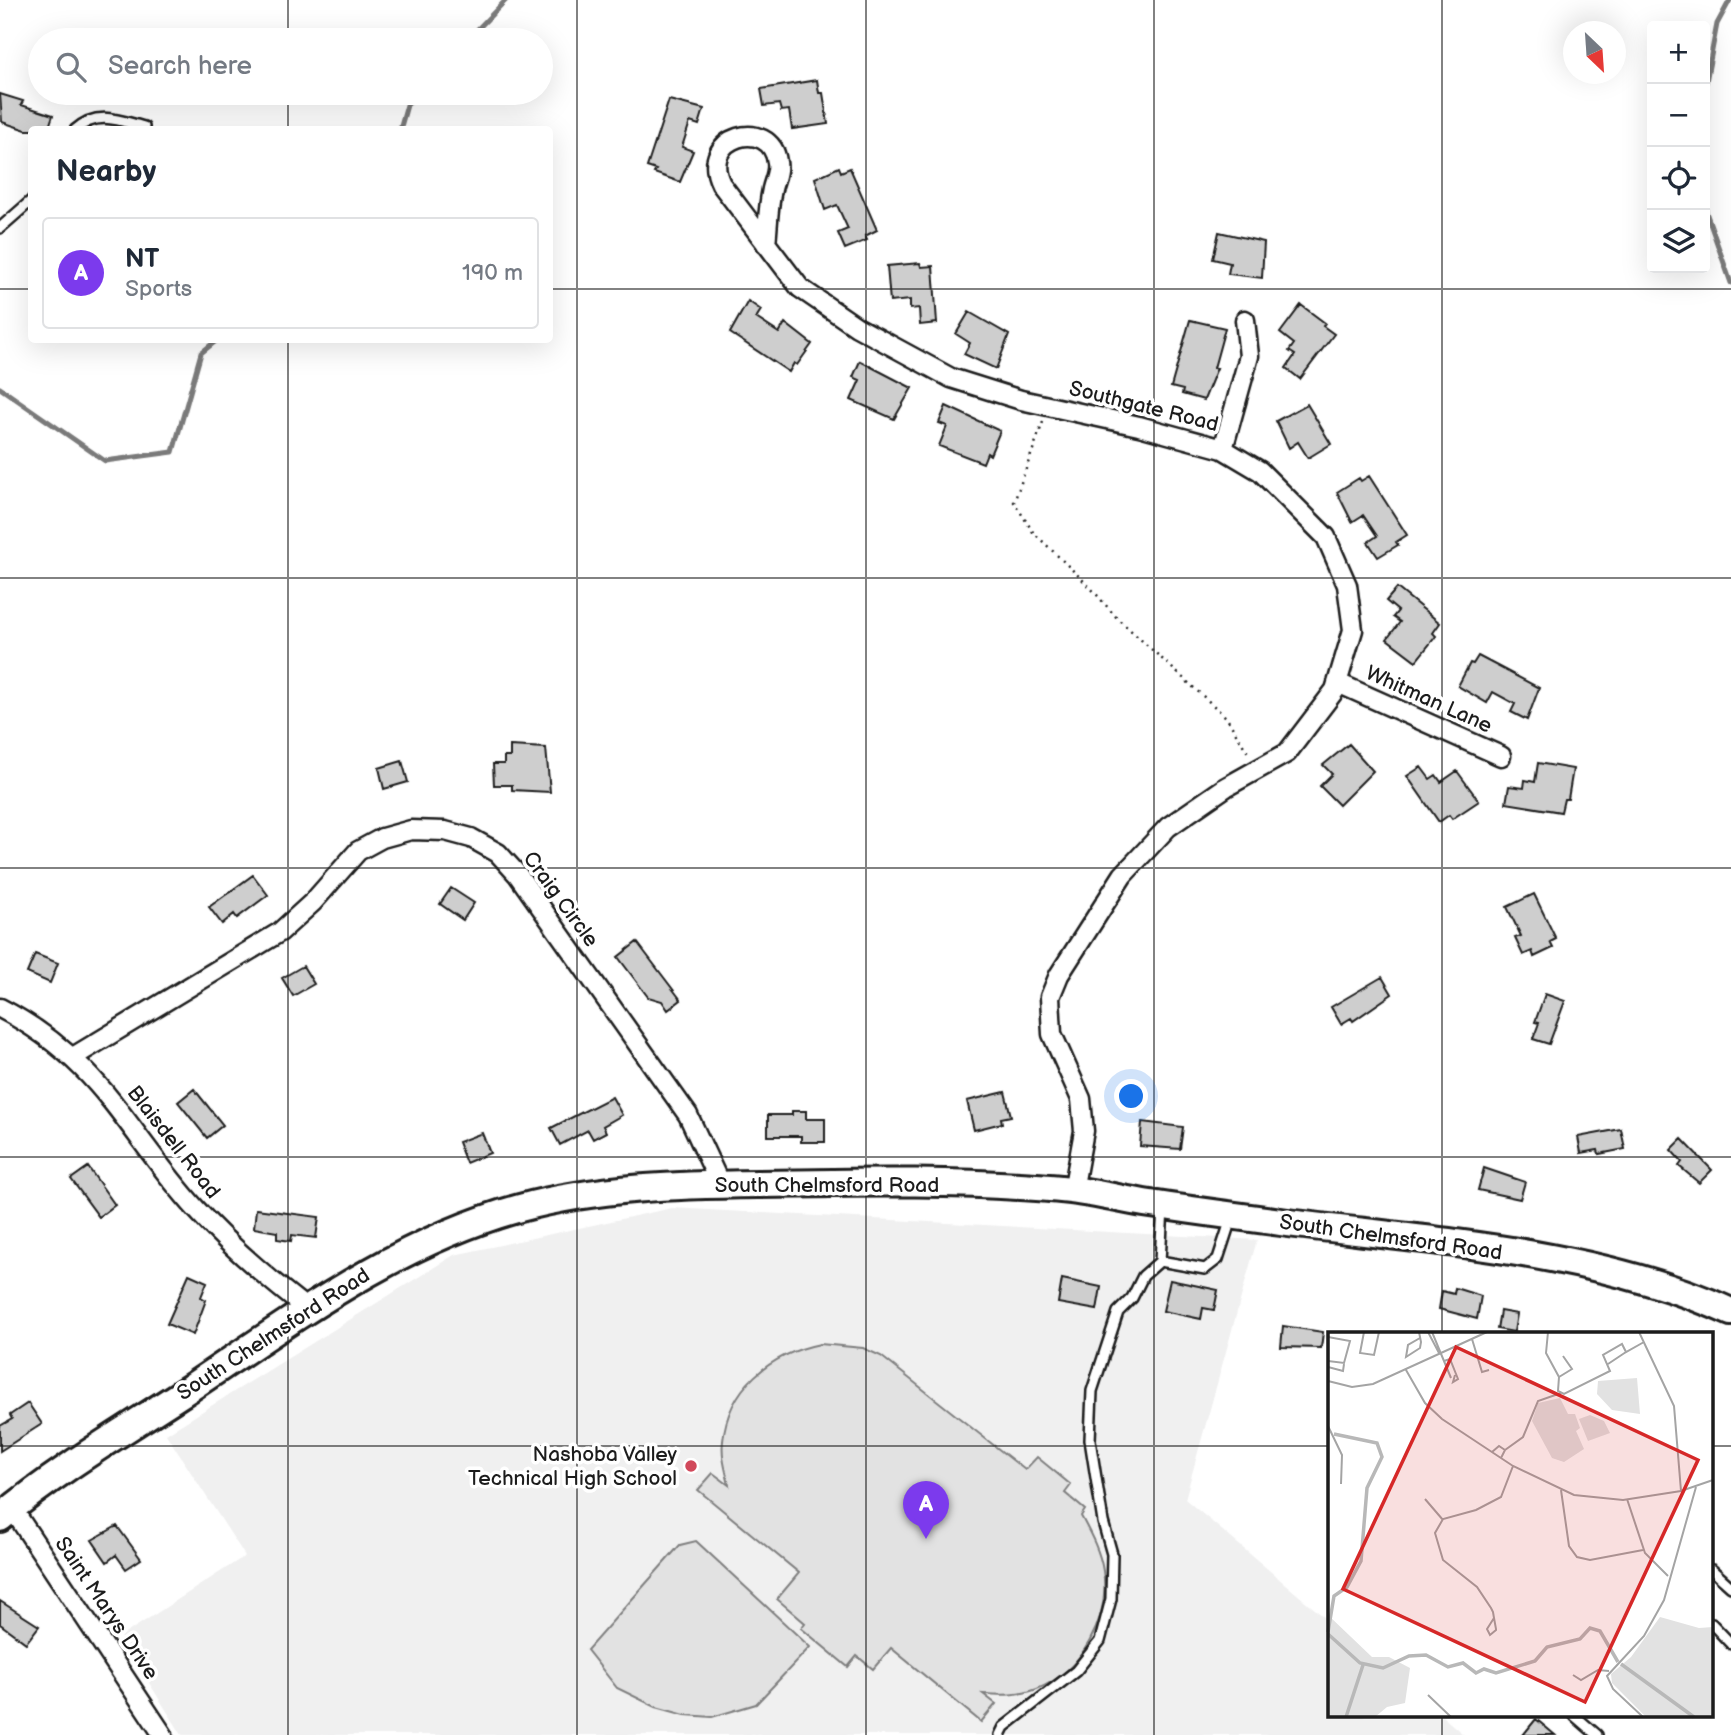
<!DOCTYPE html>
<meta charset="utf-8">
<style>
:root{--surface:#fff;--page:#f2f2f3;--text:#1f2937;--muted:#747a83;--line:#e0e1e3;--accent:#7c3aed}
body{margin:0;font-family:"Balsamiq Sans",sans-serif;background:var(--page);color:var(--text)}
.controls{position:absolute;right:21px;top:21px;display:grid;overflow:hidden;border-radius:7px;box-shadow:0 7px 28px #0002}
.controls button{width:63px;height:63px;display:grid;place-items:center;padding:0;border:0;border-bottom:2px solid var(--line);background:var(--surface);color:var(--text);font:35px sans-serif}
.compass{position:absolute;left:1563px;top:21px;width:63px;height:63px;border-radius:50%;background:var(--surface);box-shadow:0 7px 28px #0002;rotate:155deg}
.you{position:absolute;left:1132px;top:1097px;width:24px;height:24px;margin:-18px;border:5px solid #fff;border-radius:50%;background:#1a73e8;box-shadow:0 0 0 10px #1a73e833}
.badge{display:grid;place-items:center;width:46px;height:46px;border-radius:50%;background:var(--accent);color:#fff;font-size:23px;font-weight:700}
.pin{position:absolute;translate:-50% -58px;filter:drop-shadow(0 2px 4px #0008)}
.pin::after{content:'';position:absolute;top:37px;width:24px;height:21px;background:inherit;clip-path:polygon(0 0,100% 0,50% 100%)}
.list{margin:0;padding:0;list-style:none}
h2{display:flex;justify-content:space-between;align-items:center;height:91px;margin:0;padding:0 28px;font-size:30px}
h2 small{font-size:23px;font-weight:400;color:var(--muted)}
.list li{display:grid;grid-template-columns:46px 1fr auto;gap:21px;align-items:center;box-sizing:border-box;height:112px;margin:0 14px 14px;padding:0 14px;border:2px solid var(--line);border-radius:7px}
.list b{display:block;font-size:26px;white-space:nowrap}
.list p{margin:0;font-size:23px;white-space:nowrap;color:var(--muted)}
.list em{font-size:23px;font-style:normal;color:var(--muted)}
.icon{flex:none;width:38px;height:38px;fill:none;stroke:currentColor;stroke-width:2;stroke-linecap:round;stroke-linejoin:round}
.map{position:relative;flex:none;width:1731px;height:1735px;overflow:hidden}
.search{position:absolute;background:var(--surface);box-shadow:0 7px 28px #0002;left:28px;top:28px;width:525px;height:77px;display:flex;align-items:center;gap:18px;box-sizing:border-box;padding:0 24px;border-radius:38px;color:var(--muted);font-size:26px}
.panel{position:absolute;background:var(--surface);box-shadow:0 7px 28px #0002;left:28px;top:126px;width:525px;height:217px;border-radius:7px}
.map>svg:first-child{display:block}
.built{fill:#f0f0f0}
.green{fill:#e2e2e2;stroke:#7f7f7f;stroke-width:2}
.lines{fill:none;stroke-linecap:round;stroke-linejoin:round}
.stream{stroke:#7a7a7a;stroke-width:5}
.building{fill:#cecece;stroke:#1c1c1c;stroke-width:2}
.lane-casing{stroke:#1c1c1c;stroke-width:14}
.street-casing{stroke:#1c1c1c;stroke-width:23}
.secondary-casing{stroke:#1c1c1c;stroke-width:32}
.path{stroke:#1c1c1c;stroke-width:2.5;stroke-dasharray:2 5;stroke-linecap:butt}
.lane{stroke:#fff;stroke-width:9}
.street{stroke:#fff;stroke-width:18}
.secondary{stroke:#fff;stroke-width:26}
.grid{fill:none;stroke:#1c1c1c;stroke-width:2;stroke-opacity:0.55}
.poi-dot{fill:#d1495b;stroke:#fff;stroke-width:2.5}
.labels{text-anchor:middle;stroke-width:7;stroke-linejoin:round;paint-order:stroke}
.street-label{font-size:21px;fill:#1c1c1c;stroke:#fff}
.poi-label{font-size:21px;fill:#1c1c1c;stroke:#fff;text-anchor:end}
.inset-river{fill:none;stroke:#b8b8b8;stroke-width:3.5}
.inset-road{fill:none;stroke:#a4a4a4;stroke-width:2}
.view{fill:#d62828;fill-opacity:0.15;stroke:#d62828;stroke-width:3.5}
.inset-edge{fill:none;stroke:#1c1c1c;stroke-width:3.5}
</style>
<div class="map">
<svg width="1731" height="1735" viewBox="0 0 1731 1735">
<rect width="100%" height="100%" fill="#fff"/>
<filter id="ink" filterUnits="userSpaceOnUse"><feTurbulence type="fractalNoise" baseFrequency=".0143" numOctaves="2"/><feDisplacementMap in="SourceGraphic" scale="14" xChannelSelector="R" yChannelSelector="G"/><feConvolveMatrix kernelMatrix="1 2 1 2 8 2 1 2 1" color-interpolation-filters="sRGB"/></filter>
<g filter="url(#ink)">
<path class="built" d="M672 1208 1257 1240 1185 1499 1330 1622V1716H1442L1464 1735H182L120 1637 245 1556 166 1434 454 1255Z"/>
<path class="green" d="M820 1344 863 1348 881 1356 1025 1470 1037 1457 1071 1485 1065 1493 1085 1510 1081 1516C1090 1533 1100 1551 1103 1571 1111 1618 1081 1672 1037 1689 1019 1696 1001 1695 983 1694L996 1704 981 1722 891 1648 873 1669 857 1656 848 1667 801 1628 805 1623 777 1599 799 1573 698 1490 713 1473 729 1485C726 1471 721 1456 723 1441 728 1388 770 1354 820 1344Z
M696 1541 810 1647 756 1704 712 1717 685 1715 656 1707 617 1688 587 1650 680 1545Z"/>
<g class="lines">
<path class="stream" d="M467 40 506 0
M1705 87 1717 24 1730 0
M400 130 407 105 418 93
M1705 198 1706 212 1731 283
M0 388 105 461 173 452 201 353 217 340"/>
</g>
<path class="building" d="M817 80 819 93H823L828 124 792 129 789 110 781 111 779 104 764 106 761 89Z
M0 94 23 101 21 105 53 115 48 130H26L2 122Z
M669 100 704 109 699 125 690 122 682 147 693 151 680 182 654 173 656 170 647 167Z
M839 167 841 172 850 168 877 230 865 236 867 240 845 249 838 233 848 229 837 205 825 210 815 178Z
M1219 232 1264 242 1262 278 1228 274 1230 263 1213 259Z
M920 263 921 267 933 266 937 323 920 325 919 308 910 309V300L890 302 887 266Z
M748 301 761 310 756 318 779 333 785 323 812 344 797 365 794 363 789 372 730 333Z
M1301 305 1325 323 1323 326 1334 334 1300 379 1286 368 1295 355 1289 351 1294 344 1280 333Z
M969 312 1009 335 996 369 964 354 970 343 956 334Z
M1190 320 1225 328 1214 368H1217L1204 400 1182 394 1183 390 1171 387Z
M860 361 912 388 894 419 851 400 860 380 853 377Z
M1307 404 1331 444 1308 458 1298 442 1289 448 1276 421Z
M946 406 1000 431 990 455 987 453 983 463 939 446 947 426 939 423Z
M1369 476 1407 535 1396 542 1398 545 1378 557 1368 542 1377 536 1363 515 1352 522 1337 492 1359 478 1361 481Z
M1397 588 1440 623 1433 633 1436 636 1416 661 1387 639 1400 622 1393 617 1398 611 1386 601Z
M1478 656 1539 688 1527 720 1511 712 1515 704 1493 692 1487 703 1458 686 1470 663 1473 664Z
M1349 744 1373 771 1339 805 1320 786 1332 774 1323 765Z
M510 746 546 748 550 792 512 790V785H494L493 764H504V757H510Z
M402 761 408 782 384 789 379 768Z
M1538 763 1573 769 1568 799H1564L1561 812 1506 803 1509 786 1524 788 1525 780 1535 782Z
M1421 767 1430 779 1436 775 1441 782 1457 771 1479 801 1452 819 1449 815 1439 822 1407 776Z
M253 875 268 895 237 918 234 914 222 924 209 907Z
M451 888 474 903 463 920 440 904Z
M1534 894 1556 939 1550 942 1553 948 1534 957 1532 951 1523 955 1515 938 1521 936 1507 907Z
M637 942 681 1000 668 1010 662 1001 648 997 618 957Z
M35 954 58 963 50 983 27 973Z
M303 966 314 984 293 996 282 978Z
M1382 977 1392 994 1353 1021 1351 1018 1341 1024 1331 1007Z
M1545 994 1565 1001 1549 1044 1533 1039 1539 1023 1535 1022Z
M194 1089 223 1125 207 1138 178 1102Z
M1005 1092 1011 1116 1001 1118 1002 1123 974 1130 967 1101Z
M612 1097 622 1115 603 1126 606 1132 593 1139 588 1130 560 1145 551 1128Z
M792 1111H806V1119H825V1142H801V1136H768V1115H792Z
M1142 1122 1183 1127 1180 1149 1140 1146Z
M1621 1129 1625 1149 1599 1154 1598 1150 1581 1153 1578 1137Z
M482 1133 490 1153 466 1163 458 1142Z
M1682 1139 1712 1170 1699 1183 1679 1166 1682 1162 1671 1150Z
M88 1167 115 1205 99 1217 71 1179Z
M1484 1168 1525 1182 1520 1199 1478 1190Z
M256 1209 319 1217 316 1238 292 1235 291 1241 277 1239V1232L254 1228Z
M189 1274 207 1282 201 1297 206 1300 193 1335 167 1324Z
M1062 1279 1101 1287 1097 1310 1058 1303Z
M1170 1280 1218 1290 1214 1310 1203 1308 1201 1319 1163 1311Z
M1455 1288 1481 1296 1477 1319 1439 1309 1442 1291 1454 1294Z
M1500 1311 1517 1314 1514 1332 1497 1329Z
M1283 1326 1323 1332 1321 1348 1281 1347Z
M28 1403 42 1424 0 1451V1426L12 1419 10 1415Z
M117 1526 141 1559 126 1569 116 1555 107 1562 92 1540Z
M0 1601 39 1626 26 1643 0 1624Z
M1536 1719 1555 1735H1523Z"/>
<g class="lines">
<defs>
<path id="lane" d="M75 130C97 110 119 120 144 127
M0 228 32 200
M1163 1208 1160 1261 1205 1269 1218 1259 1231 1219
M1712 1570 1731 1587
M1712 1624 1731 1644
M1575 1716 1597 1735
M1000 1735 1004 1727 1076 1671 1100 1641 1111 1599 1112 1554 1103 1522 1090 1440 1092 1391 1118 1312 1132 1298 1143 1276 1160 1261"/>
<path id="street" d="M766 244C768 226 768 207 772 189 774 180 779 172 777 162 771 116 697 136 721 184L800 288 857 327 951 378 1021 400 1139 426 1223 449 1260 471 1326 537 1347 585 1353 630 1335 690 1287 753 1226 787 1168 827 1123 875 1059 975 1050 997 1052 1034 1081 1099 1084 1131 1073 1191
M1223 449 1249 356 1245 320
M1338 683 1501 756
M0 1008C102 1061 125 1130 196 1209 230 1247 267 1278 307 1309
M73 1057 280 932 313 902 358 851 382 838 411 830 445 831 471 838 498 853 518 875 688 1115 720 1184
M12 1508 163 1735"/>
<path id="secondary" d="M0 1518C59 1469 126 1430 190 1388 295 1318 397 1242 520 1208 597 1187 679 1185 758 1184 862 1182 968 1180 1071 1190 1096 1193 1120 1199 1144 1203 1189 1210 1235 1216 1281 1222 1427 1241 1596 1250 1731 1312"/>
</defs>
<use href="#lane" class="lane-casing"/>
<use href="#street" class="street-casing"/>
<use href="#secondary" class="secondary-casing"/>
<path class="path" d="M1043 422 1014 502 1033 532 1090 587 1117 618 1226 717 1250 756"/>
<use href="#lane" class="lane"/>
<use href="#street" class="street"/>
<use href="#secondary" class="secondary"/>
</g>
</g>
<path class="grid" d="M288 0V40M577 0V1735M866 0V1735M1154 0V1735M1442 0V1334M288 93V130M0 289H32M550 289H1731M288 340V1735M0 578H1731M0 868H1731M0 1157H1731M0 1446H1330M1712 1446H1731M1442 1716V1735"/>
<circle class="poi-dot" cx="691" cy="1466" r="7"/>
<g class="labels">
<g class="street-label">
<text transform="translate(1144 406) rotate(14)" y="7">Southgate Road</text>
<text transform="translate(1429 699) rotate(24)" y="7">Whitman Lane</text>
<text transform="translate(561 899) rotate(54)" y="7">Craig Circle</text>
<text transform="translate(174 1142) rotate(52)" y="7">Blaisdell Road</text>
<text x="827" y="1192">South Chelmsford Road</text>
<text transform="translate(1391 1237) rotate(8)" y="7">South Chelmsford Road</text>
<text transform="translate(273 1334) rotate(-33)" y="7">South Chelmsford Road</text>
<text transform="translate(107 1608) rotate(56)" y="7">Saint Marys Drive</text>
</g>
<g class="poi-label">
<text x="677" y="1461">Nashoba Valley<tspan x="677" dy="24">Technical High School</tspan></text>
</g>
</g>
<g transform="translate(1328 1332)">
<rect width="385" height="385" fill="#fff"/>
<path d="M309 46 312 82 284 78 269 62 270 49ZM232 66 240 82H247L252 96 248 99 256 117 236 130 224 126 204 89 210 71ZM262 83 276 89 282 101 260 109 251 87ZM0 283 44 325H61L82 336 77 371 59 375 47 385H0ZM332 285 371 296 385 295V385H318L284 351 283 342 303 325Z" fill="#e2e2e2"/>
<path class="inset-river" d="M0 300 6 264 19 255 33 229 39 156 54 125 49 111 6 102M0 302 32 331 55 336 81 324 98 323 120 335 135 331 148 341 156 337 168 341 207 329 219 315 252 307 262 296 272 299 290 330M293 332 366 385M18 385 35 333"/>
<path class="inset-road" d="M36 0 32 21 46 23 51 0M91 0 93 10 92 16 78 25 80 13 92 6M100 0 111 21M104 0 123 46M220 0 218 21 231 45 230 59 236 62 282 39 275 23 294 12 298 20 316 10M311 0 346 74 353 159M0 5 22 9 16 31 0 29M144 7 154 40 161 38M116 29 122 27 130 47 125 50 127 43M280 32 298 20M0 35 15 39 16 32M78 38 97 71 114 87 185 134 246 163 295 168 353 159 385 148M231 45 244 37 235 24M0 49 24 55 45 52 159 0M0 94 14 123 13 152M177 118 195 105 210 69 233 61M164 120 171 114 177 118 173 126M233 158 241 214 249 225 262 228 315 218M97 167 115 188M299 167 317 221 340 244M166 286 159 297 162 303 168 298V297L166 286 165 280 163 276 149 255 115 228 107 201 115 187 148 178 173 165 185 134M245 343 253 348 270 338 281 339M100 363 123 385M315 385 285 357 279 344 316 304 336 268 368 155"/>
<path class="view" d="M128 15 370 128 257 370 15 257Z"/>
<rect width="385" height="385" class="inset-edge"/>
</g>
</svg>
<div class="controls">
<button>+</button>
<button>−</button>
<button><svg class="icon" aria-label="locate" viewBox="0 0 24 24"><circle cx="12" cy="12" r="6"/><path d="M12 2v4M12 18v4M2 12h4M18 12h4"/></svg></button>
<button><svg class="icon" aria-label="layers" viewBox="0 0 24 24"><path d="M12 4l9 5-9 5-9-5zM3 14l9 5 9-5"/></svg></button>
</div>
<svg class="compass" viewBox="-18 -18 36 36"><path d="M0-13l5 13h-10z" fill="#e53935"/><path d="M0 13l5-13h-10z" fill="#747a83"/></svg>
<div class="you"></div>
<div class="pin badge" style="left:926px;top:1539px">A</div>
<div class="search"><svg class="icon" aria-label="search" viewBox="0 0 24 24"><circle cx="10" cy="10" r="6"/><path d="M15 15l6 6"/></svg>Search here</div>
<section class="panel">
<h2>Nearby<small></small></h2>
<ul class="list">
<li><span class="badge">A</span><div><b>NT</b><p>Sports</p></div><em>190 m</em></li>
</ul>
</section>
</div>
